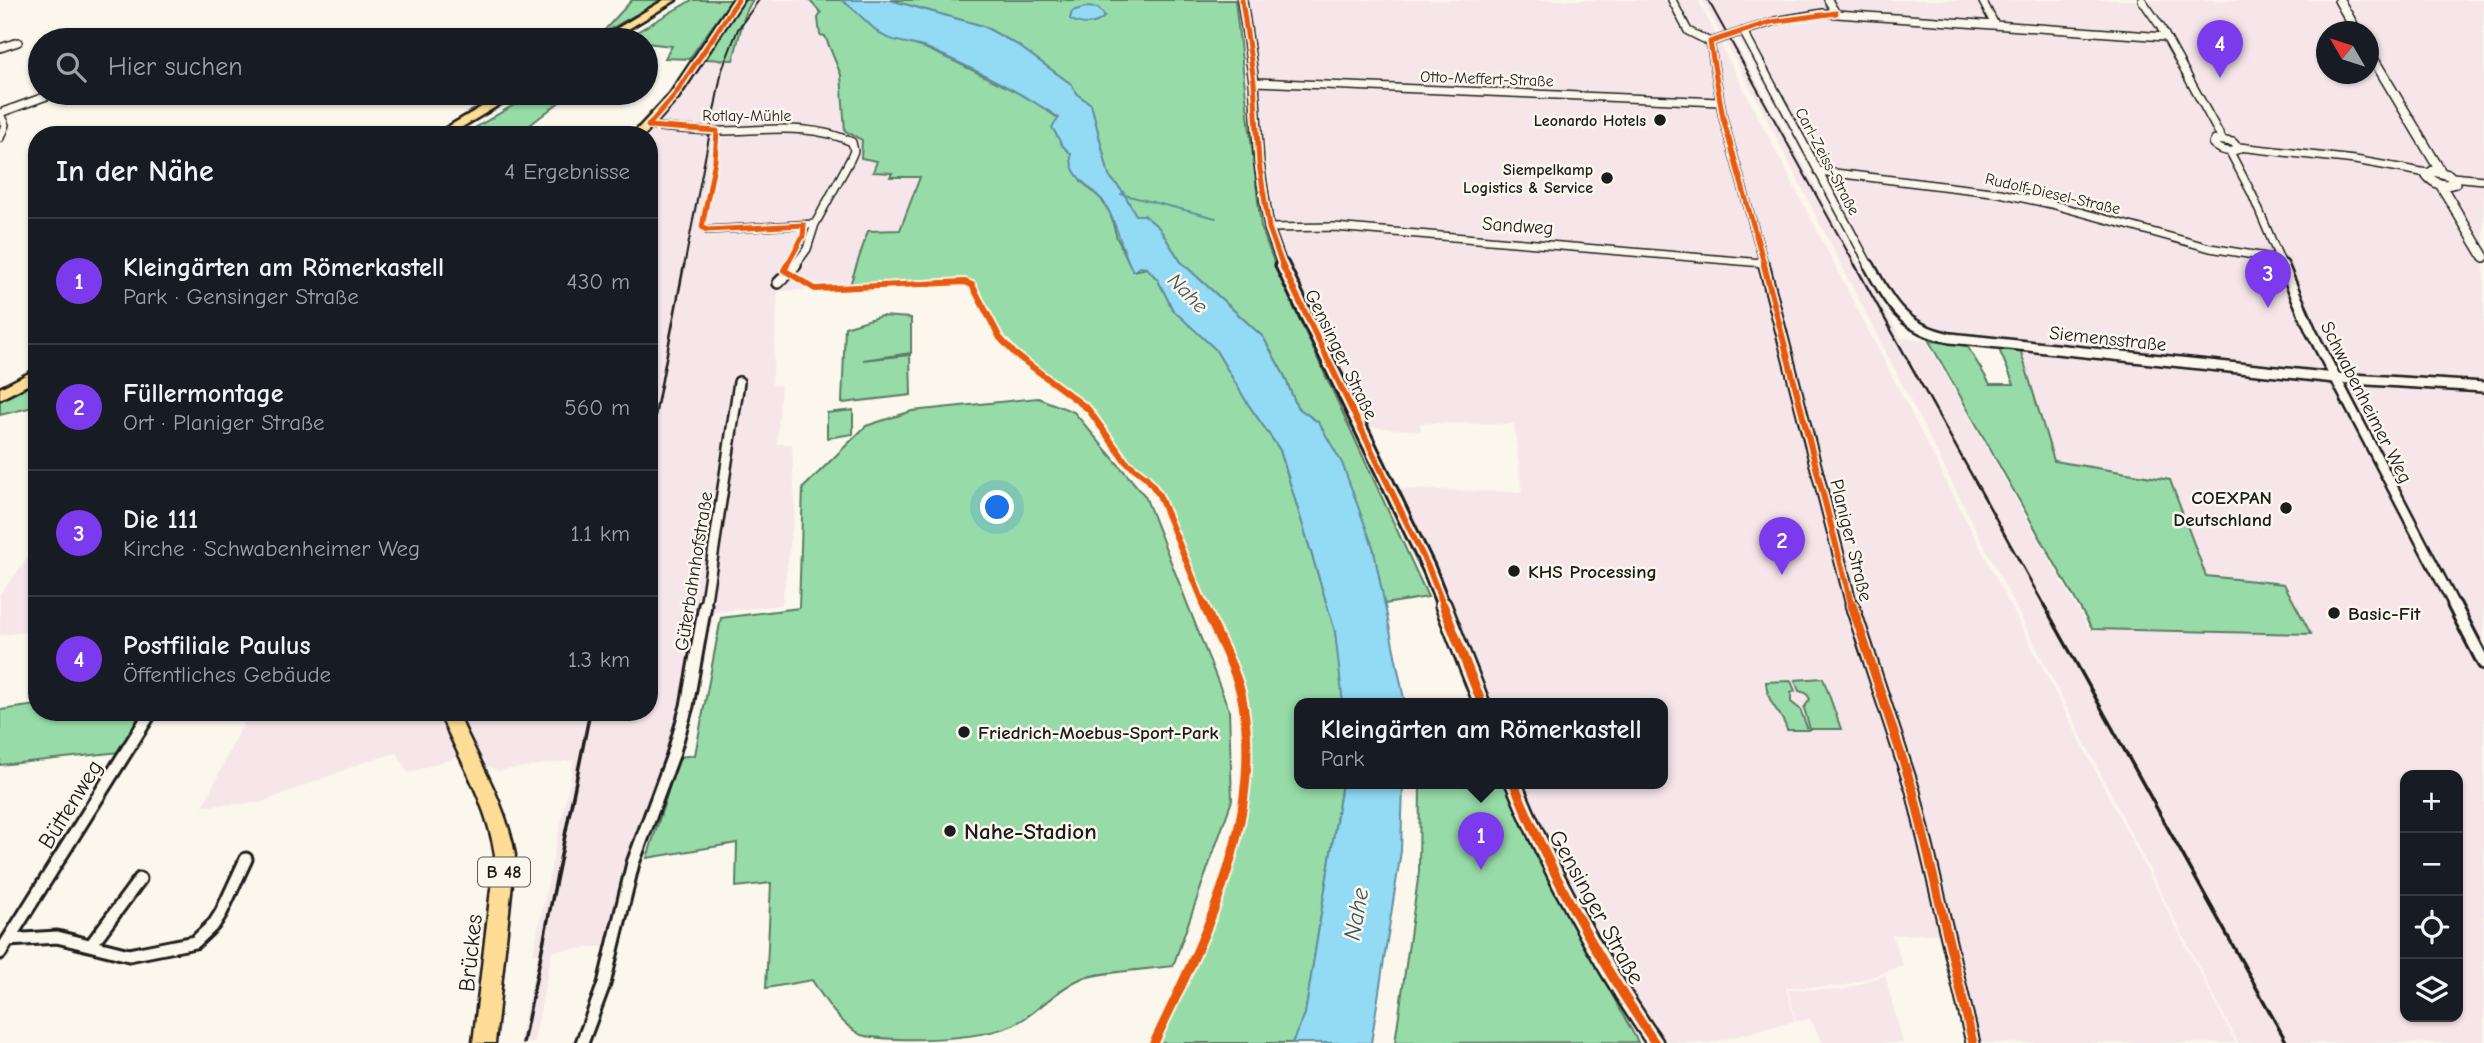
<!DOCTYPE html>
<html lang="de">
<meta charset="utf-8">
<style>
:root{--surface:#171b24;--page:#20242c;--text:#f1f3f6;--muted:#9ea1a6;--line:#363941;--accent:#7c3aed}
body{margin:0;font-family:"Comic Neue",sans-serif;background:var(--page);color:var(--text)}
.controls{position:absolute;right:21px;bottom:21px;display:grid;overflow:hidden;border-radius:14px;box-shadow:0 2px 5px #0004}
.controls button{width:63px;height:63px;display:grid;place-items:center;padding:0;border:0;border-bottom:2px solid var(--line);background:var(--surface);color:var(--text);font:35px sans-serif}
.compass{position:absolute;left:2316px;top:21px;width:63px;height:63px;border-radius:50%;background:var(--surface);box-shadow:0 2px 5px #0004;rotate:309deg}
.you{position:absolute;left:998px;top:508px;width:24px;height:24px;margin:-18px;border:5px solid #fff;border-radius:50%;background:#1a73e8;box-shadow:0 0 0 10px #1a73e833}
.badge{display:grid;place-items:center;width:46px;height:46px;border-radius:50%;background:var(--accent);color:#fff;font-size:23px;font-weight:700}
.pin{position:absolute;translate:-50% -58px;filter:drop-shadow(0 2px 4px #0008)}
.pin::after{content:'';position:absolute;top:37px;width:24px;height:21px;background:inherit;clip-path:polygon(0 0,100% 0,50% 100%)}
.popup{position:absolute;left:1294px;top:698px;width:374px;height:91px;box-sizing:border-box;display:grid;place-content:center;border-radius:14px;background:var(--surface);filter:drop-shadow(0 2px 5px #0005);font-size:23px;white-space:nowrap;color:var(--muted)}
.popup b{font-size:26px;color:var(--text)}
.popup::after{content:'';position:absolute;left:50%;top:100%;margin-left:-14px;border:14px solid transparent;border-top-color:var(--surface)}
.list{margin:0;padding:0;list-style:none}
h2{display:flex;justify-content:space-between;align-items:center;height:91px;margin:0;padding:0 28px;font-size:30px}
h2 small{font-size:23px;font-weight:400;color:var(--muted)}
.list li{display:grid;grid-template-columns:46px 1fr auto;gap:21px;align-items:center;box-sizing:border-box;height:126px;padding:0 28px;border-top:2px solid var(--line)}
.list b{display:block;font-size:26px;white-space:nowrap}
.list p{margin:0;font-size:23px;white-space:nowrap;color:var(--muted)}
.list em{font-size:23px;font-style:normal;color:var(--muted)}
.icon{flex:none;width:38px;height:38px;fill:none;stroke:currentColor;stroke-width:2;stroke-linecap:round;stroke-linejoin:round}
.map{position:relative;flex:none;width:2484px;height:1043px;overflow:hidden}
.search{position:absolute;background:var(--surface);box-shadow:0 2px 5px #0004;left:28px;top:28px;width:630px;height:77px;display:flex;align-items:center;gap:18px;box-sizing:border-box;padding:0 24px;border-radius:38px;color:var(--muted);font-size:26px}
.panel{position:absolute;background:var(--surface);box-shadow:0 2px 5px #0004;left:28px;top:126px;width:630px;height:595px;border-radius:28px}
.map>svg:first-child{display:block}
.built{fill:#f6e6ea;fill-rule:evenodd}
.green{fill:#97dca8;stroke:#5a7c62;stroke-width:2}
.water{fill:#93daf5;stroke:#638e9e;stroke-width:2}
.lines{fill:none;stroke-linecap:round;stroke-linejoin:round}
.stream{stroke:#638e9e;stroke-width:2}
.minor-far2-casing{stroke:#1c1c1c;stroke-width:10}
.minor-far1-casing{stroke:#1c1c1c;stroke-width:14}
.minor-casing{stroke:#1c1c1c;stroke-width:17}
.tertiary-far2-casing{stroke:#1c1c1c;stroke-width:12}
.tertiary-far1-casing{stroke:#1c1c1c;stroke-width:17}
.tertiary-casing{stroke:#1c1c1c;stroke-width:20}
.primary-casing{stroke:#1c1c1c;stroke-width:5}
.trunk-casing{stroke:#1c1c1c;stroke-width:5}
.minor-far2{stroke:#fbf7ec;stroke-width:7}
.minor-far1{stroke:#fbf7ec;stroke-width:9}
.minor{stroke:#fbf7ec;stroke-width:11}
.tertiary-far2{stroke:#fbf7ec;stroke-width:9}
.tertiary-far1{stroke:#fbf7ec;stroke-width:11}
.tertiary{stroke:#fbf7ec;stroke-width:15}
.primary{fill:#ffdd96;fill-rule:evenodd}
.trunk{fill:#ffdd96;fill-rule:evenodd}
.rail-far2{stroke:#1c1c1c;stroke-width:2}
.rail-far1{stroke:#1c1c1c;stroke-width:2.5}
.rail{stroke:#1c1c1c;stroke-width:3.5}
.cycleway-far2-casing{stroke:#fbf7ec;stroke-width:9}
.cycleway-far1-casing{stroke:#fbf7ec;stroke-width:10}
.cycleway-casing{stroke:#fbf7ec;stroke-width:13}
.cycleway-far2{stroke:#e8590c;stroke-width:5}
.cycleway-far1{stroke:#e8590c;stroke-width:6}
.cycleway{stroke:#e8590c;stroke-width:9}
.poi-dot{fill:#1c1c1c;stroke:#fbf7ec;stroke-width:2.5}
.labels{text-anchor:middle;stroke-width:5;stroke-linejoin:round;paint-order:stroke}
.far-street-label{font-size:16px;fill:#1c1c1c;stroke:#fbf7ec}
.far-poi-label{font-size:16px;font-weight:bold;fill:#1c1c1c;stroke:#fbf7ec;text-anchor:end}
.shield{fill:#fbf7ec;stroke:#5f5e5a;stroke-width:2}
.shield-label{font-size:18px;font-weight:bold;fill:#1c1c1c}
.street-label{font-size:19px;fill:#1c1c1c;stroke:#fbf7ec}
.poi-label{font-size:19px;font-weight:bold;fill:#1c1c1c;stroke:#fbf7ec;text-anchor:start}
.water-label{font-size:21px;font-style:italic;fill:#40555d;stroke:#fbf7ec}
.near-street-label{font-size:23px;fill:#1c1c1c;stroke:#fbf7ec}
.near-poi-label{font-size:23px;font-weight:bold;fill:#1c1c1c;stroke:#fbf7ec;text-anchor:start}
.near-water-label{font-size:24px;font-style:italic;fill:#40555d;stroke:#fbf7ec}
</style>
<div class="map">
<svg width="2484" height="1043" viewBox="0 0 2484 1043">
<rect width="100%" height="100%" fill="#fbf7ec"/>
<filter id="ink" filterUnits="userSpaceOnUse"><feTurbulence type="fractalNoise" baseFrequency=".0143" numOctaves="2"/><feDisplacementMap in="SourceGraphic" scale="14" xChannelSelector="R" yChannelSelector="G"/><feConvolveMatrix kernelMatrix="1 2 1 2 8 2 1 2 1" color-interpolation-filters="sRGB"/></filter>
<g filter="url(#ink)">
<path class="built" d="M753 0H809L821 13 825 36 841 75 843 109 862 140V150L877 160 873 171 893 173 891 177 921 176 900 230 868 231 849 288 778 291 772 385H781L777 444H792L795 509 782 605 715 612 643 862 635 863 619 945 552 951 534 1043H519L538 953H533L574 760 499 771 460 756 408 773 397 753 362 763 260 803 203 806 249 712H649V135H633L667 98 693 59H720Z
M1248 0H1698L2236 1043H1980L1954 935 1933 934 1892 935 1903 966 1841 987H1786L1795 1021 1710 1043H1667L1590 925 1545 845 1520 784H1663V704H1488L1454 609 1399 489 1522 492 1514 424 1420 423 1421 431 1368 427 1287 263 1274 219Z
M1702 0H2484V1043H2238L1757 100ZM1728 30H1734L1892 317 1911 332 1931 339 2019 348 2054 461 2170 480 2206 576 2283 584 2089 630 1927 341 1901 338ZM2326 32H2368V74H2326ZM2405 775H2458V1017H2405Z
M37 546V631L0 635V594Z
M1885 975 1903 1043H1823L1810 1019 1796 1021 1788 989 1842 990Z"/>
<path class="green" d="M632 0H662L601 34Z
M692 0H731L689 59 665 58 672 46 646 43V40H623Z
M744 0H753C742 14 739 41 733 60L703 59Z
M809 0H841L857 10 884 36 925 48 958 63 1031 99 1059 119 1062 145 1072 154 1081 181 1101 199 1110 213 1117 238 1133 271 1147 268 1158 280 1173 310 1215 348 1248 404 1280 450 1335 631 1344 697 1343 704H1299V784H1342L1305 1015 1292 1043H1154C1202 941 1266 819 1243 703 1238 681 1226 659 1217 638 1198 590 1179 542 1159 494L1147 478 1126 462 1088 409 1015 354 1000 338 972 285 964 282 849 288 868 231 900 230 920 177H890L892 173 873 172 877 161 861 158 862 140 845 131 841 75 825 36 820 35 818 18 821 13Z
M890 0H1235L1261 227 1278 273 1428 597 1384 604 1373 547 1319 423 1297 407 1284 375 1263 337 1181 262 1159 228 1144 215 1136 216 1123 192 1109 176 1091 104 1078 95 1071 84 1016 44 983 26Z
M534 93H571L517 135H463Z
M881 316 911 318V353L863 360 910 355 911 395 842 403 845 327Z
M1929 341 1966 344 1990 384H2014L1998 347 2020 349 2054 461 2170 480 2206 576 2284 584 2311 634 2092 629Z
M37 382V406L0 415V401Z
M1038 398 1074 412 1145 496 1229 710 1232 800 1173 966C1152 969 1095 972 1078 980 1057 990 1041 1008 1022 1020 991 1041 894 1043 861 1035 838 1022 826 1002 812 980L766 988 771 883 736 887 737 843 647 858 679 757 695 755 721 618 799 608 803 488 866 426 912 411Z
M853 410V434L827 438V413Z
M1823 678 1841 729H1810L1804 708 1810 699 1806 693 1799 691 1795 680Z
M1791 681 1795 691 1791 693V702L1800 709 1808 730H1787C1781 709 1768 708 1766 682Z
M37 705V712H146L120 752 0 765V710Z
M1420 784H1505L1543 869 1638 1042 1395 1043 1419 872Z"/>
<path class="water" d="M841 0H890L983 26 1016 44 1071 84 1078 95 1091 104 1109 176 1123 192 1136 215H1144L1159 228 1181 262 1263 337 1284 375 1297 407 1319 423 1342 463 1373 547 1405 704H1343L1335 631 1280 450 1248 404 1215 349 1173 310 1158 280 1147 268 1140 267 1133 271C1121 250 1116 218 1103 201 1090 186 1069 177 1071 154L1062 145 1052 127 1059 118C1019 91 974 69 929 49 915 43 894 43 882 35 867 24 857 10 841 0Z
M1086 7 1098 8 1105 16C1096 26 1081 26 1070 19L1072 11Z
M1342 784H1403L1401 851 1371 1043H1292L1305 1014Z"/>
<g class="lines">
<path class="stream" d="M1121 194 1216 218"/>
<defs>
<path id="minor-far2" d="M1672 0 1688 31 1710 42
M1828 0 1836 13
M1982 0 1994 23
M2142 0 2160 26 2222 139
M1743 31 1870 267
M1710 42 1723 118 1765 267
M1710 42 1775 21 1823 13 2165 37
M0 48 18 42
M1254 82 1719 102
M0 113 55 93
M0 114 5 125 0 138
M648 126C671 128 695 131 718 131 764 131 810 122 852 142L854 151 850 160 815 224 807 249 794 267
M2215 140 2233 142 2239 149C2229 154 2221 151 2213 144Z
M2239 147 2355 160 2427 173
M2230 152 2252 194 2283 267
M1818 171 2000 193 2051 204 2210 248 2279 259
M2452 177 2484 180
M1269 228 1334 227 1763 263
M707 230 815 224"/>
<path id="minor-far1" d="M1764 265 1852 607
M1869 265C1891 305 1902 328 1950 338L2335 378 2484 387
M2283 265 2311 331 2455 607
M778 283 796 265
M705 607 739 382"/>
<path id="minor" d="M1852 605 1913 791 1973 1043
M2454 605 2484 663
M8 940 57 937 129 955 195 942 214 924 221 913 246 859
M91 945 140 879
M0 953 151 712
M582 1043 604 984 633 863 673 755 687 706 705 605"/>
<path id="tertiary-far2" d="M1242 0 1254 82 1259 163 1269 228 1283 267
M2339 0 2357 32
M2368 50 2441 172
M2433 171 2449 175 2455 183C2444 187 2434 184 2427 175Z
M2440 184 2484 257"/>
<path id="tertiary-far1" d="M1282 265 1429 569 1444 607"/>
<path id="tertiary" d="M1443 605 1482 704
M1514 784C1552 876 1599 961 1655 1043"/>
<path id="primary" d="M733 0H743L678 98 645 135H632L670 94Z
M439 712H457C478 760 506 803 515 855L495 1043H473L495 855C487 803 460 760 439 712Z"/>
<path id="trunk" d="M664 0H676L610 40H598Z
M505 93H519L449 135H434Z
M37 369V380L0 399V388Z"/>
</defs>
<use href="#minor-far2" class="minor-far2-casing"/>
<use href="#minor-far1" class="minor-far1-casing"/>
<use href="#minor" class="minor-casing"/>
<use href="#tertiary-far2" class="tertiary-far2-casing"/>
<use href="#tertiary-far1" class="tertiary-far1-casing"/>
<use href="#tertiary" class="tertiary-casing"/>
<use href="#primary" class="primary-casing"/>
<use href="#trunk" class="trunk-casing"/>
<use href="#minor-far2" class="minor-far2"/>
<use href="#minor-far1" class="minor-far1"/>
<use href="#minor" class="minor"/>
<use href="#tertiary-far2" class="tertiary-far2"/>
<use href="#tertiary-far1" class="tertiary-far1"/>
<use href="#tertiary" class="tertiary"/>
<use href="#primary" class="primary"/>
<use href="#trunk" class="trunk"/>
<path class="rail-far2" d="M1708 0 1856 267
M684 267 722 70 738 29 759 0"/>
<path class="rail-far1" d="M1855 265 2045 607
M649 447 684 265"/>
<path class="rail" d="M2044 605 2287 1043
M523 1043 590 712"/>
<defs>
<path id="cycleway-far2" d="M1242 0 1254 82 1259 163 1269 228 1283 267
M648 126 717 131 715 160 702 227 707 230 804 225 803 236 786 267
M648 126 674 96 738 0
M1765 267 1723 118 1710 42 1771 22 1836 13"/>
<path id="cycleway-far1" d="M787 265 784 270 815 289 965 282 972 285 1000 338 1015 354 1088 409 1126 462 1147 478 1159 495 1205 607
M1282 265 1429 569 1444 607
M1764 265 1852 607"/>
<path id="cycleway" d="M1443 605 1482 704
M1852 605 1913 791 1973 1043
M1514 784C1552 876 1599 961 1655 1043
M1154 1043C1204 938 1263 824 1243 704 1238 671 1217 637 1204 605"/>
</defs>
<use href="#cycleway-far2" class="cycleway-far2-casing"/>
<use href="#cycleway-far1" class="cycleway-far1-casing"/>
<use href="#cycleway" class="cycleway-casing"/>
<use href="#cycleway-far2" class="cycleway-far2"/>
<use href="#cycleway-far1" class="cycleway-far1"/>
<use href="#cycleway" class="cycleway"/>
</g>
</g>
<g class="poi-dot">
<circle cx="1660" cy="120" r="7"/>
<circle cx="1607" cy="178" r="7"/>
<circle cx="2286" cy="508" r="7"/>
<circle cx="1514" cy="571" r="7"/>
<circle cx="2334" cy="613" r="7"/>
<circle cx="964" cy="732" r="7"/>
<circle cx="950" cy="831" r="7"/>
</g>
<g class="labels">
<g class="far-street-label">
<text transform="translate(1487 78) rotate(2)" y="6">Otto-Meffert-Straße</text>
<text x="747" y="121">Rotlay-Mühle</text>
<text transform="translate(1828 161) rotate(62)" y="6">Carl-Zeiss-Straße</text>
<text transform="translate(2053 193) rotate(13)" y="6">Rudolf-Diesel-Straße</text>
</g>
<g class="far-poi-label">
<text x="1646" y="126">Leonardo Hotels</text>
<text x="1593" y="175">Siempelkamp<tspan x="1593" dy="18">Logistics &amp; Service</tspan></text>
</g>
<rect class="shield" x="478" y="857.5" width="52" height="29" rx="5"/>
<g class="shield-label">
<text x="504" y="878">B 48</text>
</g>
<g class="street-label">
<text transform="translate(1518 225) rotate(4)" y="7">Sandweg</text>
<text transform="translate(2108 338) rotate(6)" y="7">Siemensstraße</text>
<text transform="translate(1342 354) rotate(64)" y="7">Gensinger Straße</text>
<text transform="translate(2367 402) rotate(63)" y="7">Schwabenheimer Weg</text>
<text transform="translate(1852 540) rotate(76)" y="7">Planiger Straße</text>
<text transform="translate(693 571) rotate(-81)" y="7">Güterbahnhofstraße</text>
</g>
<g class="poi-label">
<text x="2272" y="504" text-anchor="end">COEXPAN<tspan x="2272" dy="22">Deutschland</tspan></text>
<text x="1528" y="578">KHS Processing</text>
<text x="2348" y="620">Basic-Fit</text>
<text x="978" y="739">Friedrich-Moebus-Sport-Park</text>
</g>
<g class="water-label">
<text transform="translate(1188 293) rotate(45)" y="7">Nahe</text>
</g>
<g class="near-street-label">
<text transform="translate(70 804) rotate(-58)" y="8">Büttenweg</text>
<text transform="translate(1597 907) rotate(61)" y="8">Gensinger Straße</text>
<text transform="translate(470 953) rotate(-84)" y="8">Brückes</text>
</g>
<g class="near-poi-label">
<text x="964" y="839">Nahe-Stadion</text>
</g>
<g class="near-water-label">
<text transform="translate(1356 914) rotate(-80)" y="8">Nahe</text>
</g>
</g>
</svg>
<div class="controls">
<button>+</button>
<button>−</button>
<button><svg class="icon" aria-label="locate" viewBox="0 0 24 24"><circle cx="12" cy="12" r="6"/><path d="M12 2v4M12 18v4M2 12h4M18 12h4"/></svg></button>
<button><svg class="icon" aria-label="layers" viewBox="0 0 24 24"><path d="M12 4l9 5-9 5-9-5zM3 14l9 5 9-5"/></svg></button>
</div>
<svg class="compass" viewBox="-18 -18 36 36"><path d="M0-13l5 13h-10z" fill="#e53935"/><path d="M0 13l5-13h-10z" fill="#9ea1a6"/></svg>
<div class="you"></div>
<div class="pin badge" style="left:1481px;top:870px">1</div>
<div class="popup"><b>Kleingärten am Römerkastell</b>Park</div>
<div class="pin badge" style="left:1782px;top:575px">2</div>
<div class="pin badge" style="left:2268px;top:308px">3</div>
<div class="pin badge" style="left:2220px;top:78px">4</div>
<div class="search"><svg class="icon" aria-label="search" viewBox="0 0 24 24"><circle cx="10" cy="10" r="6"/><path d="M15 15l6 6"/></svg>Hier suchen</div>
<section class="panel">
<h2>In der Nähe<small>4 Ergebnisse</small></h2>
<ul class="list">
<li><span class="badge">1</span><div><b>Kleingärten am Römerkastell</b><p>Park · Gensinger Straße</p></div><em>430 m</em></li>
<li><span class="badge">2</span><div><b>Füllermontage</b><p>Ort · Planiger Straße</p></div><em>560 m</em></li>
<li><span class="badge">3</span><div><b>Die 111</b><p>Kirche · Schwabenheimer Weg</p></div><em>1.1 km</em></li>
<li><span class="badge">4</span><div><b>Postfiliale Paulus</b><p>Öffentliches Gebäude</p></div><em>1.3 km</em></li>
</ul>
</section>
</div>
